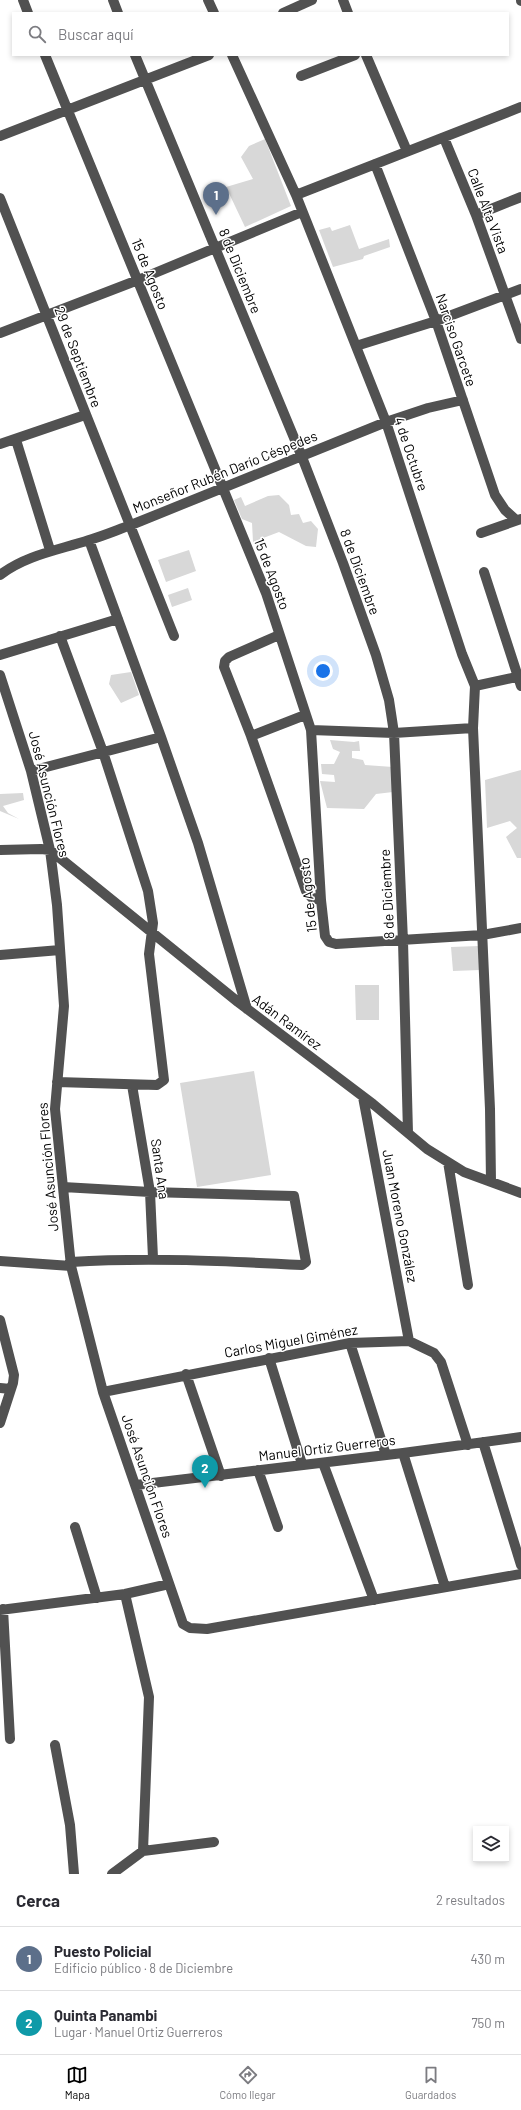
<!DOCTYPE html>
<html lang="es">
<meta charset="utf-8">
<style>
:root{--surface:#fff;--page:#f2f2f3;--text:#2b2b33;--muted:#7c7c81;--line:#e1e1e2;--accent:#000}
body{margin:0;font-family:Barlow,sans-serif;background:var(--page);color:var(--text)}
.controls{position:absolute;right:12px;bottom:12px;display:grid;overflow:hidden;border-radius:0px;box-shadow:0 2px 6px #0003}
.controls button{width:36px;height:36px;display:grid;place-items:center;padding:0;border:0;border-bottom:1px solid var(--line);background:var(--surface);color:var(--text);font:20px sans-serif}
.you{position:absolute;left:323px;top:671px;width:14px;height:14px;margin:-10px;border:3px solid #fff;border-radius:50%;background:#1a73e8;box-shadow:0 0 0 6px #1a73e833}
.badge{display:grid;place-items:center;width:26px;height:26px;border-radius:50%;background:var(--accent);color:#fff;font-size:13px;font-weight:700}
.pin{position:absolute;translate:-50% -33px;filter:drop-shadow(0 1px 2px #0008)}
.pin::after{content:'';position:absolute;top:21px;width:14px;height:12px;background:inherit;clip-path:polygon(0 0,100% 0,50% 100%)}
.list{margin:0;padding:0;list-style:none}
h2{display:flex;justify-content:space-between;align-items:center;height:52px;margin:0;padding:0 16px;font-size:17px}
h2 small{font-size:13px;font-weight:400;color:var(--muted)}
.list li{display:grid;grid-template-columns:26px 1fr auto;gap:12px;align-items:center;box-sizing:border-box;height:64px;padding:0 16px;border-top:1px solid var(--line)}
.list b{display:block;font-size:15px;white-space:nowrap}
.list p{margin:0;font-size:13px;white-space:nowrap;color:var(--muted)}
.list em{font-size:13px;font-style:normal;color:var(--muted)}
.icon{flex:none;width:22px;height:22px;fill:none;stroke:currentColor;stroke-width:2;stroke-linecap:round;stroke-linejoin:round}
.map{position:relative;flex:none;width:521px;height:1874px;overflow:hidden}
.search{position:absolute;background:var(--surface);box-shadow:0 2px 6px #0003;left:12px;right:12px;top:12px;height:44px;display:flex;align-items:center;gap:10px;box-sizing:border-box;padding:0 14px;border-radius:0px;color:var(--muted);font-size:15px}
.sheet{height:180px;background:var(--surface)}
nav{display:flex;justify-content:space-around;align-items:center;box-sizing:border-box;height:56px;border-top:1px solid var(--line);background:var(--surface);font-size:11px;color:var(--muted)}
nav a{display:grid;justify-items:center;gap:2px}
nav .on{color:var(--accent)}
.map>svg:first-child{display:block}
.green{fill:#d8d8d8}
.lines{fill:none;stroke-linecap:round;stroke-linejoin:round}
.minor{stroke:#515151;stroke-width:10}
.labels{text-anchor:middle;stroke-width:3;stroke-linejoin:round;paint-order:stroke}
.street-label{font-size:14px;fill:#000;stroke:#fff}
</style>
<div class="map">
<svg width="521" height="1874" viewBox="0 0 521 1874">
<rect width="100%" height="100%" fill="#fff"/>
<path class="green" d="M265 139 291 206 245 227 226 187 253 179 241 157 249 146Z
M350 225 359 249 389 239 390 247 364 256 363 259 333 267 319 230 330 227 332 231Z
M279 495 289 505 291 515 299 514 303 523 311 521 318 529 316 547 306 546 279 532 253 542 252 523 242 519 234 500 241 497 245 506 268 496Z
M189 550 196 571 166 582 158 560Z
M188 588 192 600 172 607 168 595Z
M131 672 139 695 121 703 109 684 111 675Z
M330 740 354 742 359 741 360 751H352V758L363 760 365 765 393 767V792L376 794 364 809 327 808 320 781 335 782 334 775 322 774 321 764H334L340 752 333 749Z
M521 770V858H517L506 837 517 828 510 821 487 828 485 780Z
M23 793 24 800 3 806 8 813 19 819 0 811V794Z
M479 946 480 970 453 971 451 947Z
M355 985H379V1020H356Z
M254 1071 271 1175 197 1187 180 1083Z"/>
<g class="lines">
<path class="minor" d="M23 0 28 13
M113 0 118 13
M208 0 214 13
M343 0 348 13
M521 0V1
M283 13 312 0
M45 55 266 593 311 730 321 900 325 936 329 942 336 944 482 935 521 928
M135 55 302 457 343 563 376 655 389 700 394 733 403 941 408 1133
M232 55 296 195 386 422 462 654 475 686 473 728 490 1109 491 1182
M366 55 407 151
M301 76 355 55
M0 136 209 55
M444 138 476 215 521 339
M375 164 436 321 495 495 505 510 516 520
M296 195 521 107
M0 198 174 636
M476 215 521 197
M0 333 138 280 302 212
M356 346 436 321 521 289
M16 440 50 550
M0 444 85 415
M481 533 521 519
M89 540 161 737 198 843 247 1009
M484 572 521 686
M0 575C26 555 59 550 89 540 103 536 117 530 131 525L386 422 428 408 463 400
M279 635 229 657 225 661 224 667 251 736 306 891 312 898 321 900
M0 655 118 619
M0 675 31 771 50 850 57 905 64 1006 55 1109 71 1266 103 1392 183 1624 190 1628 207 1629 521 1574
M475 686 521 676
M311 730 394 733 473 728
M251 736 305 715
M31 771 161 737
M0 850 41 849 50 850 238 1002 373 1104 427 1149 464 1172 521 1193
M0 955 60 950
M57 1082 157 1085 164 1080 149 954 153 923 148 891 103 752 60 636
M132 1085 150 1192 153 1258
M363 1097 409 1341
M448 1162 468 1285
M63 1187 150 1192 294 1196 306 1262 302 1265C225 1261 148 1257 71 1262
M0 1261 71 1266
M0 1320 14 1375 13 1383 0 1423
M350 1343 386 1455
M269 1358 302 1464
M186 1374 221 1476
M0 1388 11 1389
M103 1392 350 1343 409 1341 434 1353 441 1362 468 1445
M483 1442 521 1565
M403 1453 445 1587
M323 1463 374 1600
M258 1470 278 1527
M136 1485 403 1453 521 1437
M75 1527 97 1598
M125 1594 149 1697 143 1851
M3 1609 10 1739
M0 1610 125 1594 169 1584
M55 1745 70 1825 74 1874
M143 1851 214 1842
M112 1874 143 1851"/>
</g>
<g class="labels">
<g class="street-label">
<text transform="translate(488 211) rotate(69)" y="5">Calle Alta Vista</text>
<text transform="translate(240 271) rotate(68)" y="5">8 de Diciembre</text>
<text transform="translate(150 274) rotate(68)" y="5">15 de Agosto</text>
<text transform="translate(456 340) rotate(71)" y="5">Narciso Garcete</text>
<text transform="translate(78 357) rotate(69)" y="5">29 de Septiembre</text>
<text transform="translate(411 454) rotate(71)" y="5">4 de Octubre</text>
<text transform="translate(225 472) rotate(-22)" y="5">Monseñor Rubén Darío Céspedes</text>
<text transform="translate(360 572) rotate(70)" y="5">8 de Diciembre</text>
<text transform="translate(272 574) rotate(69)" y="5">15 de Agosto</text>
<text transform="translate(49 794) rotate(76)" y="5">José Asunción Flores</text>
<text transform="translate(387 894) rotate(-93)" y="5">8 de Diciembre</text>
<text transform="translate(308 895) rotate(-96)" y="5">15 de Agosto</text>
<text transform="translate(287 1022) rotate(37)" y="5">Adán Ramírez</text>
<text transform="translate(48 1167) rotate(-95)" y="5">José Asunción Flores</text>
<text transform="translate(160 1169) rotate(82)" y="5">Santa Ana</text>
<text transform="translate(400 1216) rotate(79)" y="5">Juan Moreno González</text>
<text transform="translate(291 1341) rotate(-10)" y="5">Carlos Miguel Giménez</text>
<text transform="translate(327 1448) rotate(-7)" y="5">Manuel Ortiz Guerreros</text>
<text transform="translate(147 1476) rotate(71)" y="5">José Asunción Flores</text>
</g>
</g>
</svg>
<div class="controls">
<button><svg class="icon" aria-label="layers" viewBox="0 0 24 24"><path d="M12 4l9 5-9 5-9-5zM3 14l9 5 9-5"/></svg></button>
</div>
<div class="you"></div>
<div class="pin badge" style="left:216px;top:215px;background:#5c6f8a">1</div>
<div class="pin badge" style="left:205px;top:1488px;background:#0f9aa8">2</div>
<div class="search"><svg class="icon" aria-label="search" viewBox="0 0 24 24"><circle cx="10" cy="10" r="6"/><path d="M15 15l6 6"/></svg>Buscar aquí</div>
</div>
<section class="sheet">
<h2>Cerca<small>2 resultados</small></h2>
<ul class="list">
<li><span class="badge" style="background:#5c6f8a">1</span><div><b>Puesto Policial</b><p>Edificio público · 8 de Diciembre</p></div><em>430 m</em></li>
<li><span class="badge" style="background:#0f9aa8">2</span><div><b>Quinta Panambi</b><p>Lugar · Manuel Ortiz Guerreros</p></div><em>750 m</em></li>
</ul>
</section>
<nav>
<a class="on"><svg class="icon" aria-label="map" viewBox="0 0 24 24"><path d="M3 6l6-2 6 2 6-2v14l-6 2-6-2-6 2zM9 4v14M15 6v14"/></svg>Mapa</a>
<a><svg class="icon" aria-label="directions" viewBox="0 0 24 24"><path d="M12 3l9 9-9 9-9-9zM9 14v-3h6M13 9l2 2-2 2"/></svg>Cómo llegar</a>
<a><svg class="icon" aria-label="saved" viewBox="0 0 24 24"><path d="M7 4h10v16l-5-4-5 4z"/></svg>Guardados</a>
</nav>
